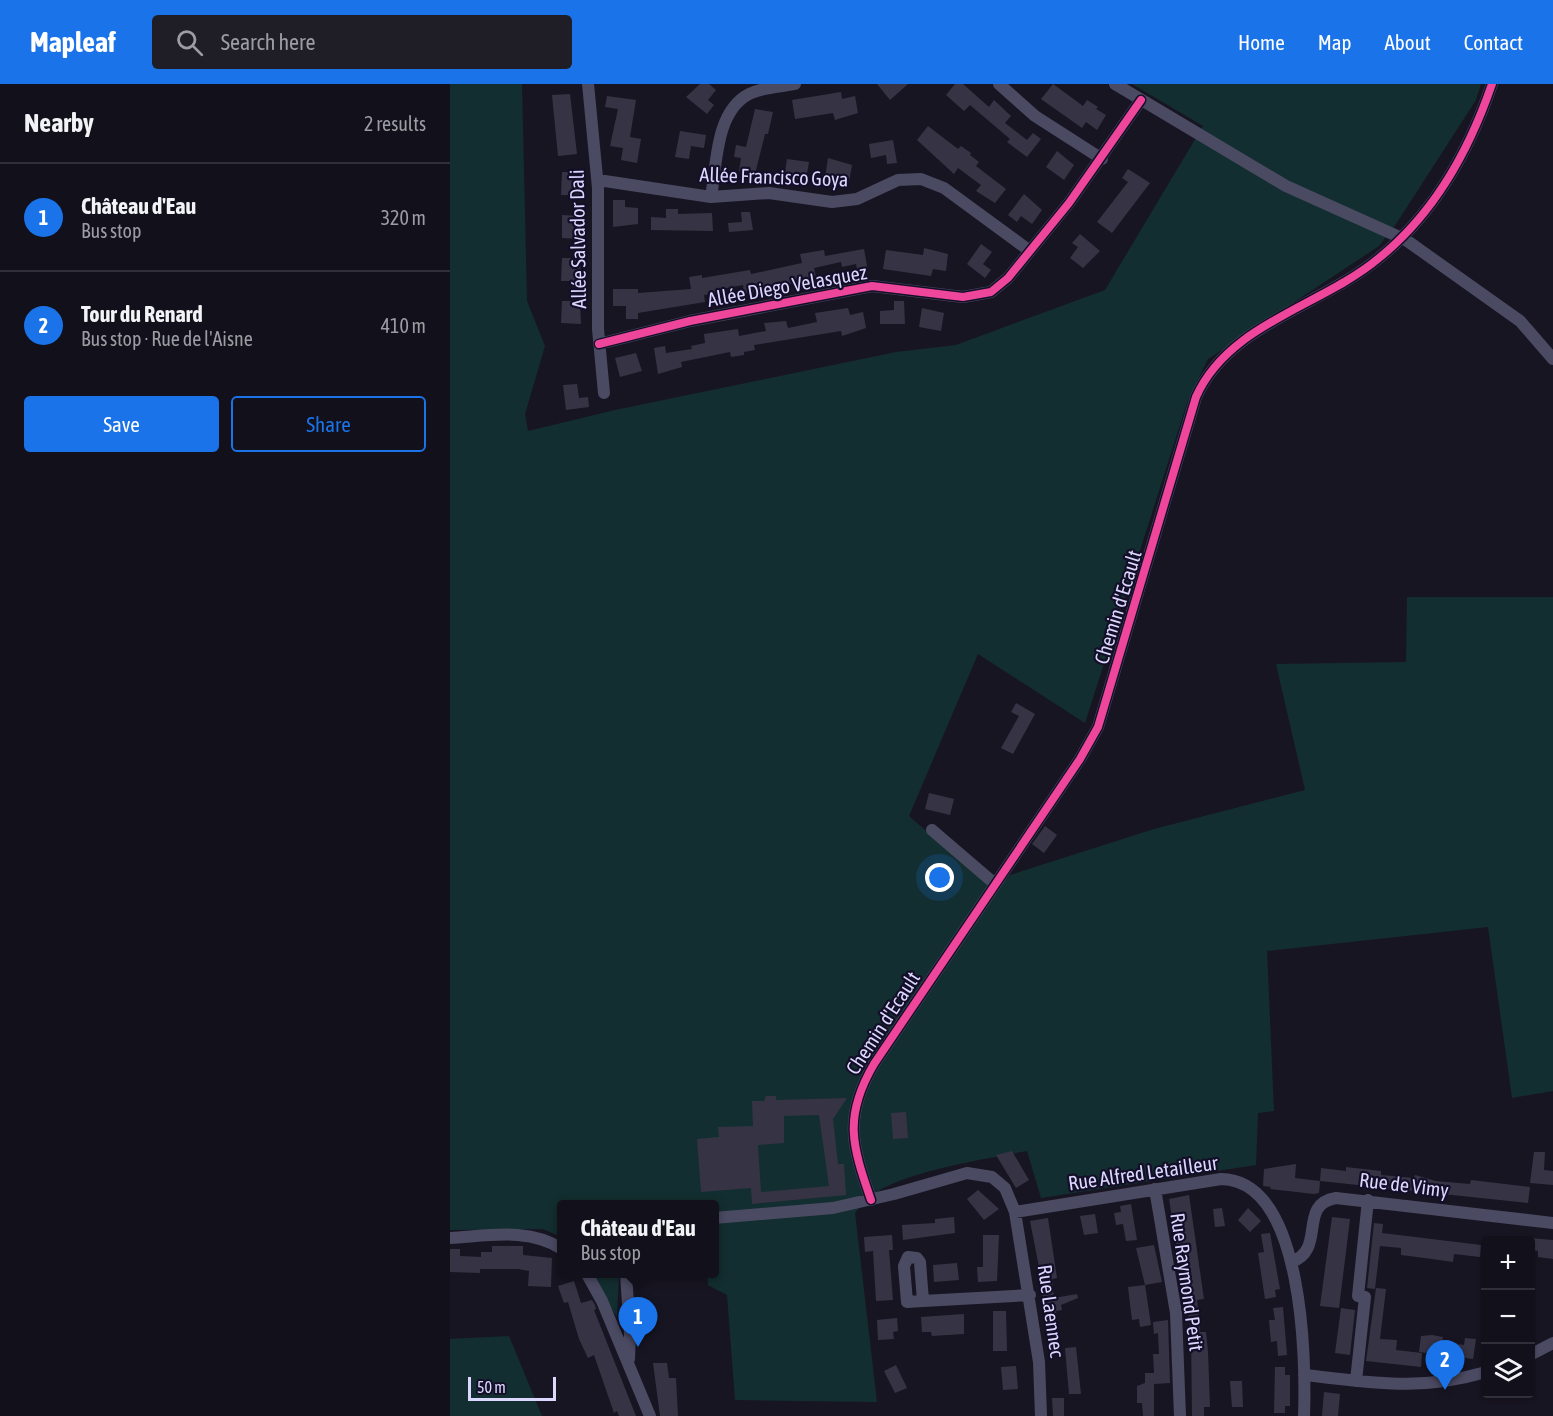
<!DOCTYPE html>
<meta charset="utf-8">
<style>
:root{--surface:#12101a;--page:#1f1e27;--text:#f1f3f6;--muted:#9c9da2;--line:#313039;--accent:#1a73e8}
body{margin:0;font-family:"Asap Condensed",sans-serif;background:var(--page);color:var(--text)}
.controls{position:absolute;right:18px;bottom:18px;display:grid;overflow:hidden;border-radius:6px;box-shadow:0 2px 4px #0004}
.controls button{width:54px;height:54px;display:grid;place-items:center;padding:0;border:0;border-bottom:2px solid var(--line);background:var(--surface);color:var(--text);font:30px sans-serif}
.scale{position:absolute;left:18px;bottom:15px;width:88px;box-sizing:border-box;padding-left:6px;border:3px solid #dcd7ff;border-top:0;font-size:16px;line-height:21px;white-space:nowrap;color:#dcd7ff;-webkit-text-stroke:4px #140f28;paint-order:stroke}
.you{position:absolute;left:490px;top:794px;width:21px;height:21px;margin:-15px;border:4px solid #fff;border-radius:50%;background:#1a73e8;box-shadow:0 0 0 9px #1a73e833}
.badge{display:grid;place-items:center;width:39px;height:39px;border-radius:50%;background:var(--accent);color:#fff;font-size:20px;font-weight:700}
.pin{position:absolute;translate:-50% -50px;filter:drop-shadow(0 2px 3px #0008)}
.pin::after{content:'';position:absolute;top:32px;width:21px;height:18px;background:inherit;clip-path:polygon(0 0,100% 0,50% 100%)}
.popup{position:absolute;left:107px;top:1116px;width:162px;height:78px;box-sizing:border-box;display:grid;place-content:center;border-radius:6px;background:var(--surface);filter:drop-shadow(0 2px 4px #0005);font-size:20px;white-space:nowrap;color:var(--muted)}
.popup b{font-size:22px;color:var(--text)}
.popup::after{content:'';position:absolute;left:50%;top:100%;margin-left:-12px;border:12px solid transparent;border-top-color:var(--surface)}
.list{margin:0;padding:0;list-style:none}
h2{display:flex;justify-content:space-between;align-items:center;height:78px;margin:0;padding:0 24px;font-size:26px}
h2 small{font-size:20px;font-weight:400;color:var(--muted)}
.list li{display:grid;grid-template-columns:39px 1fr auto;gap:18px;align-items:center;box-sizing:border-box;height:108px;padding:0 24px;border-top:2px solid var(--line)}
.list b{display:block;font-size:22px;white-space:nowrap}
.list p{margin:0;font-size:20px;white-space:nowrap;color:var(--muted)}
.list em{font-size:20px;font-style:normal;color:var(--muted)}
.actions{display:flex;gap:12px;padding:18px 24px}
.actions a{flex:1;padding:14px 0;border:2px solid var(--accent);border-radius:6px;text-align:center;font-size:21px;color:var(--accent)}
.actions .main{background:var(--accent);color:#fff}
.icon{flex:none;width:33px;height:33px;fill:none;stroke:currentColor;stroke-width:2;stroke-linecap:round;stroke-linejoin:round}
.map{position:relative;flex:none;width:1103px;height:1332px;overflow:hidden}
header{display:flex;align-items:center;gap:36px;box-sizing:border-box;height:84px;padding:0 30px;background:var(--accent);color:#fff}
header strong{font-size:28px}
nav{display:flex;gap:33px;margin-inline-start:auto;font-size:21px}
.search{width:420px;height:54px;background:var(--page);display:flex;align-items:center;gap:15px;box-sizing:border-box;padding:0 21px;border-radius:6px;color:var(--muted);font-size:22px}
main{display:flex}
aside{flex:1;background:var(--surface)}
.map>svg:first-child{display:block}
.green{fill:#132e30}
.building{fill:#363345;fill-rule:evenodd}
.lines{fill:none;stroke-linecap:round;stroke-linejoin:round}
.minor{stroke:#4b4a63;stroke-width:12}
.cycleway-casing{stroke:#140f28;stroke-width:11}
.cycleway{stroke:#ed469a;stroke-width:8}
.labels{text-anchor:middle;stroke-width:4.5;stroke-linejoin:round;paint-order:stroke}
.street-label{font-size:20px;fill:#dcd7ff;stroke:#140f28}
</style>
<header>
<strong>Mapleaf</strong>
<div class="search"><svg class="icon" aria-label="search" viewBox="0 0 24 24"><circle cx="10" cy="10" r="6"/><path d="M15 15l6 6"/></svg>Search here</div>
<nav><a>Home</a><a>Map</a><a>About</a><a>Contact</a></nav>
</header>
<main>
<aside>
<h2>Nearby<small>2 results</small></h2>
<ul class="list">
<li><span class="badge">1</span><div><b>Château d'Eau</b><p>Bus stop</p></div><em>320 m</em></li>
<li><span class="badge">2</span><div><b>Tour du Renard</b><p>Bus stop · Rue de l'Aisne</p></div><em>410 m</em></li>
</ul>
<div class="actions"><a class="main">Save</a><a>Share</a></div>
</aside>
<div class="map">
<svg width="1103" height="1332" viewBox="0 0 1103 1332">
<rect width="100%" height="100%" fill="#181522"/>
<path class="green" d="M0 0H72L77 217 95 262 75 330 78 347 165 326 446 268 506 261 655 206 753 42 682 0H1031L1026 16 946 140 929 162 758 275 738 316 635 639 528 570 459 732 532 796 548 804 560 791 704 745 855 706 826 580 956 578 957 513H1103V1007L1062 1014 1038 843 817 867 824 1027 808 1029 806 1081 591 1114 577 1067C536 1075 453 1087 421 1112 415 1116 410 1123 405 1129L427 1318 285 1316 277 1211 258 1201 257 1190H264V1120H112L111 1153 93 1145 0 1146Z
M138 1190H169L167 1233Z
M59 1252 92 1332H0V1255Z"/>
<path class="building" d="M250 0H259L266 6 258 16 264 21 257 30 236 13Z
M427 0H458L440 16Z
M505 0H513L539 23 544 16 561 32 555 39 577 56 583 49 591 55 577 73 557 58 560 55 520 21 514 27 496 11Z
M603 0 633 22 637 16 648 23 646 25 656 31 647 46 636 38 632 44 591 15Z
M391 8 392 15 405 12 408 29 385 36 383 29 345 35 342 16Z
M120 10 127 70 108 72 102 11Z
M157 12 186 16 180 53 191 55 187 79 171 76 173 64 160 62 168 25 155 23Z
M305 25 323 28 318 50H315L305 90 289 87 291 74 284 73 286 61 296 63Z
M478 42 508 65 511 62 521 69 520 71 529 78 526 82 556 105 545 119 526 107 531 101 508 84 504 90 467 56Z
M230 47 256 51 254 64 241 62 239 75 225 73Z
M443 56 447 79 437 80 436 71 421 74 419 60Z
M607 67 624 81 614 96 596 83Z
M378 74 402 81 399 98 386 95 385 102 374 101Z
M337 75 359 78 356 96 334 94Z
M678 85 700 99 662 149 647 138 678 98 672 94Z
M112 88H130L131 111H111Z
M574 110 592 126 582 140 571 132 567 138 558 131Z
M163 116H175V123L188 124V140L163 143Z
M216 125H228V130L262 129 263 147 201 146V133L216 134Z
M291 128H300L303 146 279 148 278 139 292 138Z
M112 131 130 132 131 155 112 154Z
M630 150 650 167 633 184 620 174 628 163 622 159Z
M531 160 542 168 533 180 541 186 535 194 517 180Z
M474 164 498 170 496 187 483 185 481 192 433 185 436 166 473 171Z
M414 165 418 187 408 189 406 180 392 183 391 178 364 184 367 197 356 199 355 197 294 210 293 201 266 206 267 209 254 211 255 218 188 229V235H176V222H163V205H188V209L241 205 239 193 252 191V194L300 186 301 190 352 179 350 170 374 166 375 172Z
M112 174H130L131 197H111Z
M112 217H130L131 240 111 239Z
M444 217H454L455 240H430V227L444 226Z
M398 224 400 231 413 228 416 244 392 252 391 247 304 261 305 266 294 268V271L281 273 280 268 231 278 232 283 208 290 204 264 215 262 216 269 242 265 241 262 255 259 254 250 288 245 289 252 316 247 314 239 336 237 338 244 367 238 365 229Z
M472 224 494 229 491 247 469 243Z
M186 269 192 287 170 293 165 274Z
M127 300 129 314 138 313 139 323 116 326 113 301Z
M566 619 585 630 563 670 551 664 569 632 561 628Z
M479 709 504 715 500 731 475 725Z
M595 742 607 751 594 769 582 760Z
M316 1012H326V1016L397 1014 383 1035 388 1080H394L396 1111 302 1120 301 1104 251 1108 247 1055 269 1053 268 1043 303 1042 302 1017H314ZM369 1031 379 1102 311 1108 308 1061 334 1059V1032Z
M456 1028 458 1054 443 1055 441 1029Z
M562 1067 579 1096 566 1104 546 1071Z
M1084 1068H1095L1094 1086 1103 1087V1101L1080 1099Z
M846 1080 845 1094 870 1097 871 1084 896 1087V1083L931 1087V1091L964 1094 965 1091 986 1097 1020 1100 1021 1096 1080 1103 1078 1119 870 1097 869 1109 864 1110 820 1105 821 1103 813 1102 814 1085Z
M528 1106 549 1125 534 1136 517 1115Z
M739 1111 754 1215 747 1216 750 1248H756L758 1268 760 1323H754V1332H742L741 1248 719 1115Z
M681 1120 687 1156 676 1157 673 1140 666 1141 664 1129 671 1128 670 1122Z
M772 1124 775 1142 765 1143 763 1125Z
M798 1124 811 1137 800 1148 788 1136Z
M645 1130 648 1149 634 1151 630 1132Z
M504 1133 505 1149 453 1156 452 1141 485 1139V1135Z
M882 1133 900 1135 889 1224 870 1222Z
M598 1134 607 1194 602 1195 604 1214 627 1210 628 1214 611 1221 612 1226 606 1227 610 1267 599 1268 590 1188 580 1137Z
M924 1139 933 1140 932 1149 1031 1161 1030 1173 1004 1170 1003 1178 982 1175 951 1171V1164L930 1162 925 1205 917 1204Z
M820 1149 830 1205 825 1206 826 1213 815 1215 808 1169 814 1168 811 1150Z
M442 1151 443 1166H439L443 1216 426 1217 423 1167 415 1168 414 1153Z
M533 1151H549L547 1197 528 1198 527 1183H533Z
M1080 1154 1103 1156V1175L1088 1173V1167L1080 1166Z
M704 1161 712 1198 695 1201 686 1164Z
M42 1162H73V1171L102 1174 101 1203 78 1202 79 1187 68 1185H30V1189L0 1188V1165H10V1172L31 1173V1168H42Z
M507 1179 509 1196 484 1198 483 1181Z
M124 1197 131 1219 142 1216 145 1221 146 1225 144 1226 186 1332H169L167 1327 164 1329 144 1271 138 1274 129 1255 118 1218 114 1219 108 1202Z
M695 1201 701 1241 690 1243 689 1235 682 1236 678 1203Z
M926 1204 936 1205 930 1255 947 1256 946 1266 972 1269 971 1283 916 1277Z
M833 1223 837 1271 828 1272 827 1257 821 1258 819 1236H825L823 1224Z
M891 1224 905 1226 900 1271 885 1269Z
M543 1227H556L557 1267H543Z
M514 1230V1250L482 1252 481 1248H472L471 1233Z
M447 1234 448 1247 443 1248 444 1255 428 1256 427 1236Z
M718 1236 720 1299 704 1300V1332H693L692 1319H687V1302L695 1299V1289H704L703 1270H709L708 1249 704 1250 703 1238Z
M982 1251 993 1253 992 1258 1014 1261 1015 1254 1026 1255 1023 1275 969 1268 971 1252Z
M626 1263 631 1310H619L615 1264Z
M203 1279H217L219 1294H226L228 1332H210Z
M446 1281 457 1304 445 1309 434 1287Z
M566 1282 568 1305 553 1306 551 1283Z
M825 1283H835V1291H840V1322H835V1329H824Z
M780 1297H792L793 1323H782Z
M874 1308 890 1310 888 1332H872Z
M602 1314H614V1332H603Z"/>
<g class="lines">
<path class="minor" d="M138 0 148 104V245L154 309
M549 0 585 32 652 75
M665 0 836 102 956 156 1070 237 1103 275
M148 96 261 113 319 109 382 118 407 115 448 96 471 95 494 104 580 167
M261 113C267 80 265 28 299 10 313 3 331 3 345 0
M149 260 240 237 422 202 513 213 541 208 558 194 619 119 691 16
M482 746 545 800
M705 1105 726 1229 730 1332
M421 1116C402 1061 393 1033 424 980L630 675 648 643 746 313C779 239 872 222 929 174 985 129 1019 67 1042 0
M565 1128 771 1095C854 1096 856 1276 854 1332
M264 1134 383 1124 444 1110 517 1089 542 1093 555 1104 565 1128 589 1278 591 1332
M0 1154C37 1152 79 1143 112 1165
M841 1178C877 1166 847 1120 886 1114L1103 1139
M137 1190 152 1217 200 1332
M176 1190 180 1249 179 1275
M473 1217 470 1178 467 1174 458 1173 454 1182 457 1218 473 1217 580 1211
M1080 1271 1103 1259
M854 1291C922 1298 967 1308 1036 1288
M906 1297 915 1213 908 1212 918 1116"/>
<defs>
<path id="cycleway" d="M149 260 240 237 422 202 513 213 541 208 558 194 619 119 691 16
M421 1116C402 1061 393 1033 424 980L630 675 648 643 746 313C779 239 872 222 929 174 985 129 1019 67 1042 0"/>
</defs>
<use href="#cycleway" class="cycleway-casing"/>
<use href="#cycleway" class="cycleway"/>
</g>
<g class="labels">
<g class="street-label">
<text transform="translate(324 93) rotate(2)" y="7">Allée Francisco Goya</text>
<text transform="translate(128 155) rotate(-91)" y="7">Allée Salvador Dali</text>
<text transform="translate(337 202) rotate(-10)" y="7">Allée Diego Velasquez</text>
<text transform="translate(668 523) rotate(-73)" y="7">Chemin d'Ecault</text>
<text transform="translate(433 939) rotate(-57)" y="7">Chemin d'Ecault</text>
<text transform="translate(693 1089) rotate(-8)" y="7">Rue Alfred Letailleur</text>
<text transform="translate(954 1101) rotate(7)" y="7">Rue de Vimy</text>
<text transform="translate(737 1198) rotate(82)" y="7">Rue Raymond Petit</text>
<text transform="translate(601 1227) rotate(82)" y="7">Rue Laennec</text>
</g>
</g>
</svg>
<div class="controls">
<button>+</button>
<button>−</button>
<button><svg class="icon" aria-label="layers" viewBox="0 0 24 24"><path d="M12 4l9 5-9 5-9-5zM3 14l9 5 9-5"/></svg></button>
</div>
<div class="scale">50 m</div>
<div class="you"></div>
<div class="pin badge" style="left:188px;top:1263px">1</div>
<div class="popup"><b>Château d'Eau</b>Bus stop</div>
<div class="pin badge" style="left:995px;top:1306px">2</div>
</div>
</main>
